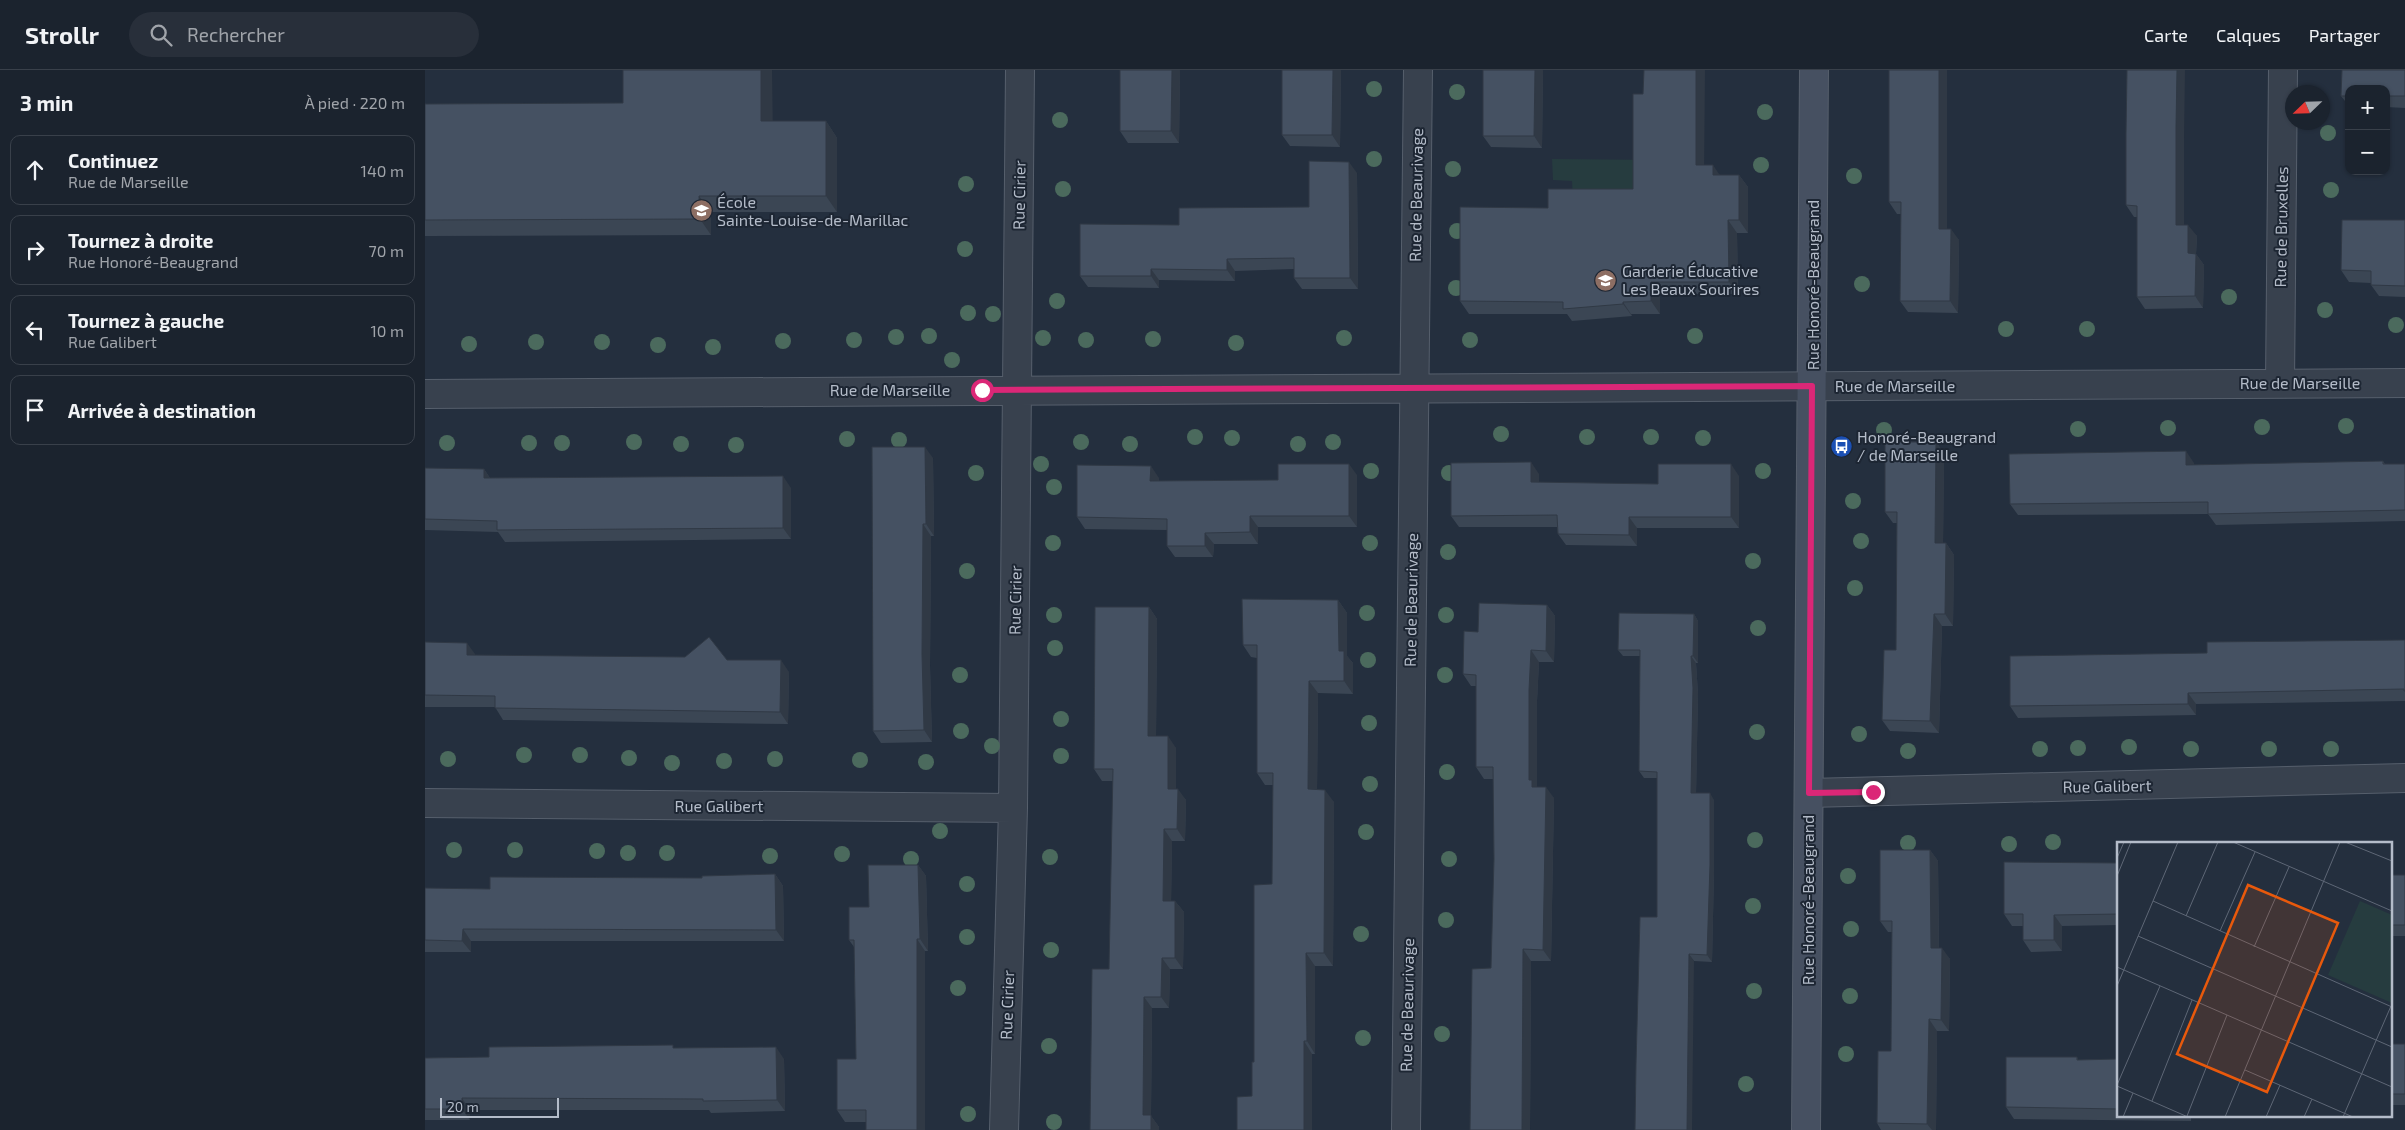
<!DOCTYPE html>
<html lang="fr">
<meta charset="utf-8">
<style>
:root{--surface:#1b232e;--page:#282f3a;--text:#f1f3f6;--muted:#a0a4aa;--line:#39404a}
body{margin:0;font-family:"Exo 2",sans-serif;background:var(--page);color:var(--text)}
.controls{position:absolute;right:15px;top:15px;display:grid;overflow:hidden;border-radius:10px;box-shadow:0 1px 4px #0004}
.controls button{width:45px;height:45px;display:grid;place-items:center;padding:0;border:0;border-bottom:1px solid var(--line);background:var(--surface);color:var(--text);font:25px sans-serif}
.compass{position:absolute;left:1860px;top:15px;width:45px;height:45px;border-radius:50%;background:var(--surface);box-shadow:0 1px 4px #0004;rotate:247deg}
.scale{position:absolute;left:15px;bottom:12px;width:119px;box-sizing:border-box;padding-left:5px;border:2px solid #b4bcc9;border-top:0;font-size:14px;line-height:18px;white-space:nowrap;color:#b4bcc9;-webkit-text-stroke:4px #1d2633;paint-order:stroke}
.stop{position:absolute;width:15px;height:15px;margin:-11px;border:4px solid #db2777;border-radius:50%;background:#fff}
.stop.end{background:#db2777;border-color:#fff;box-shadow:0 1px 5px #0008}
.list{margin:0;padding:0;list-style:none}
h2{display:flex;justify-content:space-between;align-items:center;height:65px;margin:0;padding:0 20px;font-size:21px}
h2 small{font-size:16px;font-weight:400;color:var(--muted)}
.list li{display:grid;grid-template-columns:32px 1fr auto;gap:15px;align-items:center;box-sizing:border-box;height:70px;margin:0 10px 10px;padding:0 10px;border:1px solid var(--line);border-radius:10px}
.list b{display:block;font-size:19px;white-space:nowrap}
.list p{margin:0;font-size:16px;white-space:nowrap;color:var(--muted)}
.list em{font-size:16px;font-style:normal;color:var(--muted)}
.icon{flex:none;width:28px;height:28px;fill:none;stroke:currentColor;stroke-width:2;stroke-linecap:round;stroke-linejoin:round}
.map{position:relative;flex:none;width:1980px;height:1060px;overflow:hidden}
header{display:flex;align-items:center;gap:30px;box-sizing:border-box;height:70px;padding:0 25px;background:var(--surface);border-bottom:1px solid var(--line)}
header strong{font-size:24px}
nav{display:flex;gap:28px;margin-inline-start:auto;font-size:18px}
.search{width:350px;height:45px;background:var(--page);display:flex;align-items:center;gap:12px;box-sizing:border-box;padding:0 18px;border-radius:28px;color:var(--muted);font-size:19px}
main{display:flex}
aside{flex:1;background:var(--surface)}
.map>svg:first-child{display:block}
.green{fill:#263c3f}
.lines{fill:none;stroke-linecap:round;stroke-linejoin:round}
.street-casing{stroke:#565f6c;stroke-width:30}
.secondary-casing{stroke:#565f6c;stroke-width:30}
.street{stroke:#38414e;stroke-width:28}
.secondary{stroke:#465061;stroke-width:28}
.tree{fill:#4b6a5d}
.wall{fill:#3b4654}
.shaded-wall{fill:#303945}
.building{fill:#455162;stroke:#303945}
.route{stroke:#db2777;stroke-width:6}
.labels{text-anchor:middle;stroke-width:4;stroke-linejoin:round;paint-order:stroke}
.street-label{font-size:16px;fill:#b4bcc9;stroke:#1d2633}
.poi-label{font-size:16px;fill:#b4bcc9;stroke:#1d2633;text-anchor:start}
.inset-road{fill:none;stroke:#5e6776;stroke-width:1}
.view{fill:#e8590c;fill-opacity:0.15;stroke:#e8590c;stroke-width:2.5}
.inset-edge{fill:none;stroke:#b4bcc9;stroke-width:2.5}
</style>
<header>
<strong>Strollr</strong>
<div class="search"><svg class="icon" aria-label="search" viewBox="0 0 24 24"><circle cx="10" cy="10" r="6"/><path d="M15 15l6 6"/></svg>Rechercher</div>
<nav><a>Carte</a><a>Calques</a><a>Partager</a></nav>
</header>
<main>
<aside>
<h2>3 min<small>À pied · 220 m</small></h2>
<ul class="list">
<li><svg class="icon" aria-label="ahead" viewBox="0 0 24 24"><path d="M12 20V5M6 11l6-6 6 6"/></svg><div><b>Continuez</b><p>Rue de Marseille</p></div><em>140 m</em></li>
<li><svg class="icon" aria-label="right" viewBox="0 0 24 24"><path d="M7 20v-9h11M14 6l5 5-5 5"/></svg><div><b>Tournez à droite</b><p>Rue Honoré-Beaugrand</p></div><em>70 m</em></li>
<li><svg class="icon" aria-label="left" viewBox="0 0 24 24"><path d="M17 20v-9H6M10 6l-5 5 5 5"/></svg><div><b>Tournez à gauche</b><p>Rue Galibert</p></div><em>10 m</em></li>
<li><svg class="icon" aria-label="arrive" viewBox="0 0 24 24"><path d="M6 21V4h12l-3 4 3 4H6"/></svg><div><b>Arrivée à destination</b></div></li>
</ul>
</aside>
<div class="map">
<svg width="1980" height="1060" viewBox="0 0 1980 1060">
<rect width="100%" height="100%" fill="#242f3e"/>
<path class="green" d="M1127 89 1236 90 1235 176 1148 131 1147 111 1128 110Z"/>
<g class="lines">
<defs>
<path id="street" d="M1855 313 1858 0
M0 324 1980 313
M1384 723 1980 708
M0 733 588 738
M579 1060 588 738 595 0
M981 1060 993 0"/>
<path id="secondary" d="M1381 1060 1389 0"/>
</defs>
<use href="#street" class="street-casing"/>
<use href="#secondary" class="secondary-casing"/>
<use href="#street" class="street"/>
<use href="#secondary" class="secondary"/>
</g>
<g class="tree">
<circle cx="949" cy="19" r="8"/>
<circle cx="1032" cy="22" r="8"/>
<circle cx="1340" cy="42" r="8"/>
<circle cx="635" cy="50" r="8"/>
<circle cx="1903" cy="63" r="8"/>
<circle cx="949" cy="89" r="8"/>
<circle cx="1336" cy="95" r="8"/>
<circle cx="1028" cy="99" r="8"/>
<circle cx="1429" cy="106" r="8"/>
<circle cx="541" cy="114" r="8"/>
<circle cx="638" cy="119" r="8"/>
<circle cx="1906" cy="120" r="8"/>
<circle cx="1032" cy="161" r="8"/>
<circle cx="540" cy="179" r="8"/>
<circle cx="1437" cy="214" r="8"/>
<circle cx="1031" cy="218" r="8"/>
<circle cx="1804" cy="227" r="8"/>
<circle cx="632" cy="231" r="8"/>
<circle cx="1900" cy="240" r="8"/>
<circle cx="543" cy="243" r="8"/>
<circle cx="568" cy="244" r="8"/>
<circle cx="1971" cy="255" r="8"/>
<circle cx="1581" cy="259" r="8"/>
<circle cx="1662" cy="259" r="8"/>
<circle cx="504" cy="266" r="8"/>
<circle cx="1270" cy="266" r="8"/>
<circle cx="471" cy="267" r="8"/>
<circle cx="618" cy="268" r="8"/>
<circle cx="919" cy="268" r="8"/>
<circle cx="728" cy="269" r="8"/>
<circle cx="429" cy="270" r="8"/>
<circle cx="661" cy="270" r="8"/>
<circle cx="1045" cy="270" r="8"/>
<circle cx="358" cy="271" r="8"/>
<circle cx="111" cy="272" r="8"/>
<circle cx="177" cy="272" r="8"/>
<circle cx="811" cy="273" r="8"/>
<circle cx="44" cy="274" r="8"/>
<circle cx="233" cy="275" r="8"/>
<circle cx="288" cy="277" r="8"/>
<circle cx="527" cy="290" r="8"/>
<circle cx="1921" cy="356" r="8"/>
<circle cx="1837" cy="357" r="8"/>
<circle cx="1743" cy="358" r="8"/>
<circle cx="1653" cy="359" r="8"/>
<circle cx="1459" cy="360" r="8"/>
<circle cx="1076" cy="364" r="8"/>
<circle cx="770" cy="367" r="8"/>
<circle cx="1162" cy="367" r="8"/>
<circle cx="1226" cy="367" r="8"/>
<circle cx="807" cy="368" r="8"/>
<circle cx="1278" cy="368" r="8"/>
<circle cx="422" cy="369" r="8"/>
<circle cx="474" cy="370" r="8"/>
<circle cx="209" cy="372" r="8"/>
<circle cx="656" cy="372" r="8"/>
<circle cx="908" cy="372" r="8"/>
<circle cx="22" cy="373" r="8"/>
<circle cx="104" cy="373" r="8"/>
<circle cx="137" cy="373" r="8"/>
<circle cx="256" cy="374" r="8"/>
<circle cx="705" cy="374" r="8"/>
<circle cx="873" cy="374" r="8"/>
<circle cx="311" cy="375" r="8"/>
<circle cx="616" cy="394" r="8"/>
<circle cx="946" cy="401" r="8"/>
<circle cx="1338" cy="401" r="8"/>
<circle cx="551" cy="403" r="8"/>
<circle cx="1024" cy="403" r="8"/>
<circle cx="629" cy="417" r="8"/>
<circle cx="1428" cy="431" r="8"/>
<circle cx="1436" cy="471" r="8"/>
<circle cx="628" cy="473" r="8"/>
<circle cx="945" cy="473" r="8"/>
<circle cx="1023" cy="482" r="8"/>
<circle cx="1328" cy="491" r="8"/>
<circle cx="542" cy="501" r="8"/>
<circle cx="1430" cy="518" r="8"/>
<circle cx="942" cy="543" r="8"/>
<circle cx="629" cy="545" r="8"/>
<circle cx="1021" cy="545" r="8"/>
<circle cx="1333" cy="558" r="8"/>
<circle cx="630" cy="578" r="8"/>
<circle cx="943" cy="590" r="8"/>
<circle cx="535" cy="605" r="8"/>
<circle cx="1020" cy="605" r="8"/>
<circle cx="636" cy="649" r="8"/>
<circle cx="944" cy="653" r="8"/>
<circle cx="536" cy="661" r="8"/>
<circle cx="1332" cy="662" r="8"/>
<circle cx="1434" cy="664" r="8"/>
<circle cx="567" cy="676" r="8"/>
<circle cx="1704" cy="677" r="8"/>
<circle cx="1653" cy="678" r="8"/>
<circle cx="1615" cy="679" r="8"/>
<circle cx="1766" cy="679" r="8"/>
<circle cx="1844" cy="679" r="8"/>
<circle cx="1906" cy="679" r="8"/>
<circle cx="1483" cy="681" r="8"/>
<circle cx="99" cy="685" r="8"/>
<circle cx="155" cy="685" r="8"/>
<circle cx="636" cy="686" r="8"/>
<circle cx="204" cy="688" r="8"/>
<circle cx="23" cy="689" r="8"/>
<circle cx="350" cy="689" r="8"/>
<circle cx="435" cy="690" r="8"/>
<circle cx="299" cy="691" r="8"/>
<circle cx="501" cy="692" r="8"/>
<circle cx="247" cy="693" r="8"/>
<circle cx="1022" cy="702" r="8"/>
<circle cx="945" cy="714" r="8"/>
<circle cx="515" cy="761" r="8"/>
<circle cx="941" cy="762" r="8"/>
<circle cx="1330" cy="770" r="8"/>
<circle cx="1628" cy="772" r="8"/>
<circle cx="1483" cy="773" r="8"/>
<circle cx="1584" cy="774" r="8"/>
<circle cx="29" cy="780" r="8"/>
<circle cx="90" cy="780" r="8"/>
<circle cx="172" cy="781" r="8"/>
<circle cx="203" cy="783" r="8"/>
<circle cx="242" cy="783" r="8"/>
<circle cx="417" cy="784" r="8"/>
<circle cx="345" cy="786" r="8"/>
<circle cx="625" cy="787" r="8"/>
<circle cx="486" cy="789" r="8"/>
<circle cx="1024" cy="789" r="8"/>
<circle cx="1423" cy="806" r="8"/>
<circle cx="542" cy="814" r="8"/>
<circle cx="1328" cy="836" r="8"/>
<circle cx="1021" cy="850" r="8"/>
<circle cx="1426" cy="859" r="8"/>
<circle cx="936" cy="864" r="8"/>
<circle cx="542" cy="867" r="8"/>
<circle cx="626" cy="880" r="8"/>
<circle cx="533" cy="918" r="8"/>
<circle cx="1329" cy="921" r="8"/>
<circle cx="1425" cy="926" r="8"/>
<circle cx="1017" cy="964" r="8"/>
<circle cx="938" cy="968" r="8"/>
<circle cx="624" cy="976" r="8"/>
<circle cx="1421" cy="984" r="8"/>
<circle cx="1321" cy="1014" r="8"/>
<circle cx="543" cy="1044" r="8"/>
<circle cx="629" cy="1052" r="8"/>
</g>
<path class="wall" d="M695 0H755L754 73H703L695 61Z
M857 0H916L915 77 865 76 857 65Z
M1118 0 1117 78 1066 77 1058 66Z
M1464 0H1522V159L1534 170 1533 243 1483 242 1475 231 1476 144H1472L1464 132Z
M1917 0H1980V38L1961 37V19H1924V36L1916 26Z
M0 34 348 51H401L412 68V142H286V165L0 166Z
M1759 68V155L1772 166 1771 184 1779 195 1778 238 1720 239 1712 227V147H1709L1701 135Z
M1279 95 1295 105H1314L1323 117V163H1312L1313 224H1235V244H1206L1207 246 1147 251 1142 244H1044L1035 231 1123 138 1208 119Z
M932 103 933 219H877L869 208V199L810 201V211L734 210V218L663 217 655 206 754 155 884 137Z
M1980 150V227L1954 226 1946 215V213L1924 212 1916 200Z
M1511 372 1519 383 1518 473H1521L1529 485 1528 556H1517L1514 663 1465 661 1457 650 1471 580 1472 453H1468L1460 442Z
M508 388 509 466H506L505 596 507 672 456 673 448 661Z
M1958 391 1960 394H1980V451L1791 455 1783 444 1593 445 1585 434 1769 393V395Z
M0 398 59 399 65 408 366 418V469L80 472 73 462 0 460Z
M1114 404V412L1233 414 1314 406V458H1212V476L1141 475 1133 464 1132 457H1034L1026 446Z
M932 405V457H833V474H789L788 487H750L742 476V460L660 459 652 447 734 408V411L853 410Z
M913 530 922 543V586L928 593V624L893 623 892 720 909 732 908 896H890V984H887V1060H812L827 1026 829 992 847 814 848 715H840L832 703V588L826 587 818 575Z
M1122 535 1130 546 1129 592H1114L1112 631V717L1129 728 1126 891H1106L1105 1060H1045L1066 898 1069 789 1068 709H1059L1051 697V616H1046L1038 604 1053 562Z
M724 537 732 549 731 666 751 678V719L761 730 760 771H747L746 831H750L759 842 758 899H745L744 938H727L726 1046 734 1057 665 1060 684 899 688 711H677L669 699Z
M1269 544 1273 551V593H1271L1273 624 1271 723 1289 730V802L1287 892 1269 891 1232 847V708H1219L1214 701 1215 586H1198L1193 580Z
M1980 570V631L1771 634V645L1593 648 1585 636 1782 583Z
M0 572 50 584V585L302 590 364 602 363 654 78 650 70 637H0Z
M1505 780 1513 791 1514 878 1525 889 1524 961H1512L1511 1060H1456L1452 1053 1466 981 1467 862H1463L1455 851Z
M1694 793V855L1637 856V881L1606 882 1598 870V856H1587L1579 844Z
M493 795 501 806 503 881H500L441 1052H420L412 1040 431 989 429 877 424 870 444 837Z
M350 804 358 816 359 871H46V882H0V818L65 819Z
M1966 805H1980V866H1966Z
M1966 974H1980V1035H1966Z
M250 978 359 989 360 1041 286 1043 284 1040H45V1050H0V988L64 987Z
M1652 987 1653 990 1694 989V1046H1766V1051L1589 1049 1581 1037Z"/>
<path class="shaded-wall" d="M336 0H347L348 68 336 51Z
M747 0H755L754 73 746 61Z
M908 0H916L915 77 907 65Z
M1110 0H1118L1117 78 1109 66Z
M1271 0H1280L1279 107 1271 95Z
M1514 0H1522V170L1514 159Z
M1752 0H1760L1759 68V166L1751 155V57Z
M401 51 412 68V142L401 126Z
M924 92 932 103 933 219 925 208Z
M1288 95 1296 107 1288 105Z
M1314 105 1323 117V163L1314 150Z
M274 126 286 142V165L275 149Z
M1303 150 1312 163 1313 224 1304 212Z
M1763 155 1772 166 1771 184 1779 195 1778 238 1770 226 1763 183Z
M1526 159 1534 170 1533 243 1525 231Z
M802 189 810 201V211L802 200Z
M726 199 734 210V218L726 206Z
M1226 212 1235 224V244L1226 231Z
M1198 232 1206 244 1207 246 1198 234Z
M1511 372 1519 383 1518 485 1510 473Z
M500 377 508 388 509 466 501 454Z
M1761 381 1769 393V407L1761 395Z
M1106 392 1114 404V424L1106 412Z
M924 394 932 405V457L924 446Z
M1306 394 1314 406V458L1306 447Z
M726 396 734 408 733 422 725 411Z
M59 399 67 411 59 408Z
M358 406 366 418V469L358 458Z
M825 446 833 457V474L825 462Z
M1204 447 1212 458V476L1204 465Z
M498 454 506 466 505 596 507 672 499 660 497 584Z
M780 463 789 474 788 487 780 476Z
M1521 473 1529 485 1528 556 1520 544Z
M913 530 922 543V586L928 593V624L919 611 914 581Z
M1122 535 1130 546 1129 592 1121 581Z
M724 537 732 549 731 677 723 666Z
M1269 544 1273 551V593L1268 586Z
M1509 544 1517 556 1514 663 1505 651Z
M42 573 50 584V597L42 585Z
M1106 580 1114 592 1112 631V717H1107L1104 710V620Z
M1266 586 1271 593 1273 624 1271 729 1266 723Z
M356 590 364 602 363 654 355 642Z
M884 611 893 623 892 732 883 719Z
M1763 623 1771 634V645L1763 634Z
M743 666 751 678V730L743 719Z
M1121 717 1129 728 1126 891 1118 880Z
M753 719 761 730 760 771 752 759Z
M900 720 909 732 908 896 899 883Z
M1285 723 1289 730V802L1287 892 1282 885Z
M739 759 747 771 746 843 738 831Z
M1505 780 1513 791 1514 889 1506 878Z
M493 795 501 806 503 881 495 869Z
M350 804 358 816 359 871 351 860Z
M750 831 759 842 758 899 750 888Z
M1629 845 1637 856V881L1629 870Z
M38 859 46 871V882L37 871Z
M492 869 500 881V1060H492Z
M1517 878 1525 889 1524 961 1516 950Z
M1098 879 1106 891 1105 1060H1097Z
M881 883 890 896V984L882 971Z
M1264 884 1269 891 1267 1060H1262Z
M737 888 745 899 744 938 736 927Z
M719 927 727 938 726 1046 734 1057V1060H726L718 1045Z
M1504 949 1512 961 1511 1060H1507L1502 1054Z
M879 971 887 984V1060H879Z
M351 977 359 989 360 1041 352 1030Z
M37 1028 45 1040V1050L37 1039Z"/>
<path class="building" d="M198 0H336V51H401V126H274L275 149 0 150V34L198 33Z
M695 0H747L746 61H695Z
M857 0H908L907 65H857Z
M1058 0H1110L1109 66H1058Z
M1219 0H1271V95H1288V105H1314V150H1303L1304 212H1226V231L1198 232V234L1138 239V232L1035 231V137L1123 138V119H1208V24H1218Z
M1464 0H1514V159H1526L1525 231H1475L1476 132H1464Z
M1702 0H1752L1751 57V155H1763V183L1771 184 1770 226 1712 227V136L1701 135V63Z
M1917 0H1980V26H1961V19H1924V26H1916Z
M884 91 924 92 925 208H869V188L802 189V200L726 199V206H655V154L754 155V138L884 137Z
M1917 150H1980V216L1946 215V201L1916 200Z
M1460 372H1511L1510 473H1521L1520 544H1509L1505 651 1457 650 1459 580H1471L1472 442H1460Z
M447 377H500L501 454H498L497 584 499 660 448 661Z
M1761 381V395L1958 391V394H1980V440L1783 444V432L1585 434 1584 384Z
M1106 392V412L1233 414V394H1306V447H1204V465L1133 464 1132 445 1026 446V393Z
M853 394H924V446H825V462L780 463V476H742V449L652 447V395L726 396 725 411 853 410Z
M0 398 59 399V408L358 406V458L72 460V451L0 449Z
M817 529 913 530 914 581H919V611H884L883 719 900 720 899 883H881L882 971H879V1060H812V1027L827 1026V992H829V815L847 814 848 703H832V575H818Z
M1054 533 1122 535 1121 581 1106 580 1104 620V710H1107V717H1121L1118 880 1098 879 1097 1060H1045L1047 899 1066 898 1069 789 1068 697H1051V605L1038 604 1039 561 1053 562Z
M670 537H724L723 666H743V719H753L752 759H739L738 831H750V888H737L736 927H719L718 1045H726V1060H665L667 899H684L688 699H669Z
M1194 543 1269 544 1268 586H1266L1268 618 1266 723H1285V795L1282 885 1264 884 1262 1060H1210L1211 994 1215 847H1232V702L1214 701 1215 580H1193Z
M284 567 302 590H356L355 642 70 638V626L0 625V572L42 573V585L260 587Z
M1980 570V621H1979V619L1763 623V634L1585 636V586L1782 583V572Z
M1455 780H1505L1506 878H1517L1516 950 1504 949 1502 1054 1452 1053 1453 981H1466L1467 851H1455Z
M1579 792 1694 793V844L1629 845V870H1598V844H1579Z
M443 795H493L495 869H492V1060H441V1040H412V989H431L429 870H424V837H444Z
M350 804 351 860 38 859 37 871 0 870V818L65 819V807L277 808V806Z
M1966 805H1980V855H1966Z
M1966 974H1980V1024H1966Z
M248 975V978L351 977 352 1030 278 1031V1029L37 1028V1039H0V988L64 987V977Z
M1581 987H1652V990L1694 989V1039L1581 1037Z"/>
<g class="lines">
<path class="route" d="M557 320 1387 316 1384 723 1448 722"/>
</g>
<defs>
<symbol id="school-disc" viewBox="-11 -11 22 22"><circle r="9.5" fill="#8d6e63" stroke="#1d2633"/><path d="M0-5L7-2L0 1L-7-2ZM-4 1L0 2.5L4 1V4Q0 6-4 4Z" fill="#fff"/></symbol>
<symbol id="bus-disc" viewBox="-11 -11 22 22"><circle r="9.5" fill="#1a4fb4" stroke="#1d2633"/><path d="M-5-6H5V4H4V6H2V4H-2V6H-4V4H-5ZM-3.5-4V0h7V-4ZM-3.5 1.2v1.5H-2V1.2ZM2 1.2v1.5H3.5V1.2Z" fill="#fff"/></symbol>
</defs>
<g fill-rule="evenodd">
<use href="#school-disc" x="264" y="128" width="25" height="25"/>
<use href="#school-disc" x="1168" y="198" width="25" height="25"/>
<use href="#bus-disc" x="1404" y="364" width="25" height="25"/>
</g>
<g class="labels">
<g class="street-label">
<text transform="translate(594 125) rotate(-89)" y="6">Rue Cirier</text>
<text transform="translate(991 125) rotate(-89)" y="6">Rue de Beaurivage</text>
<text transform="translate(1856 157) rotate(-89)" y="6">Rue de Bruxelles</text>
<text transform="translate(1388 215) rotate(-90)" y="6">Rue Honoré-Beaugrand</text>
<text x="1875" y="319">Rue de Marseille</text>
<text x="1470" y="322">Rue de Marseille</text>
<text x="465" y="326">Rue de Marseille</text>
<text transform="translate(590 530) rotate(-89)" y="6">Rue Cirier</text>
<text transform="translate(986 530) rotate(-89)" y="6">Rue de Beaurivage</text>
<text transform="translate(1682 716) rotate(-1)" y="6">Rue Galibert</text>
<text x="294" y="742">Rue Galibert</text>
<text transform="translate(1383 830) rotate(-90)" y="6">Rue Honoré-Beaugrand</text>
<text transform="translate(582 935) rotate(-88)" y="6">Rue Cirier</text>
<text transform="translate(982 935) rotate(-89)" y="6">Rue de Beaurivage</text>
</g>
<g class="poi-label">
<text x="292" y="138">École<tspan x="292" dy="18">Sainte-Louise-de-Marillac</tspan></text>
<text x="1197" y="207">Garderie Éducative<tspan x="1197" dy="18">Les Beaux Sourires</tspan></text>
<text x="1432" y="373">Honoré-Beaugrand<tspan x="1432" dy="18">/ de Marseille</tspan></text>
</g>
</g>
<g transform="translate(1692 772)">
<rect width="275" height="275" fill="#242f3e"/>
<path d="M243 59 275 73V161L211 133Z" fill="#263c3f"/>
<path class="inset-road" d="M116 0 275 69M228 0 275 19M0 16 7 0M0 34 14 0M36 59 275 165M69 74 101 0M103 89 138 10M21 94 275 205M137 105 172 25M0 125 275 245M0 144 61 0M128 228 236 275M0 243 43 144M0 244 71 275M35 259 75 158M70 274 110 173M6 275 16 251M108 275 223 0M149 275 163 243M187 275 195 257M226 275 274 164"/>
<path class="view" d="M131 43 221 81 150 250 60 212Z"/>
<rect width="275" height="275" class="inset-edge"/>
</g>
</svg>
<div class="controls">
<button>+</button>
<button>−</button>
</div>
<svg class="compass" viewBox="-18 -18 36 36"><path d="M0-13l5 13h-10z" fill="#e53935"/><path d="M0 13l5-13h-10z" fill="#a0a4aa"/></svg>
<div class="scale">20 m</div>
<div class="stop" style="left:557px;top:320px"></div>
<div class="stop end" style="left:1448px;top:722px"></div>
</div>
</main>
